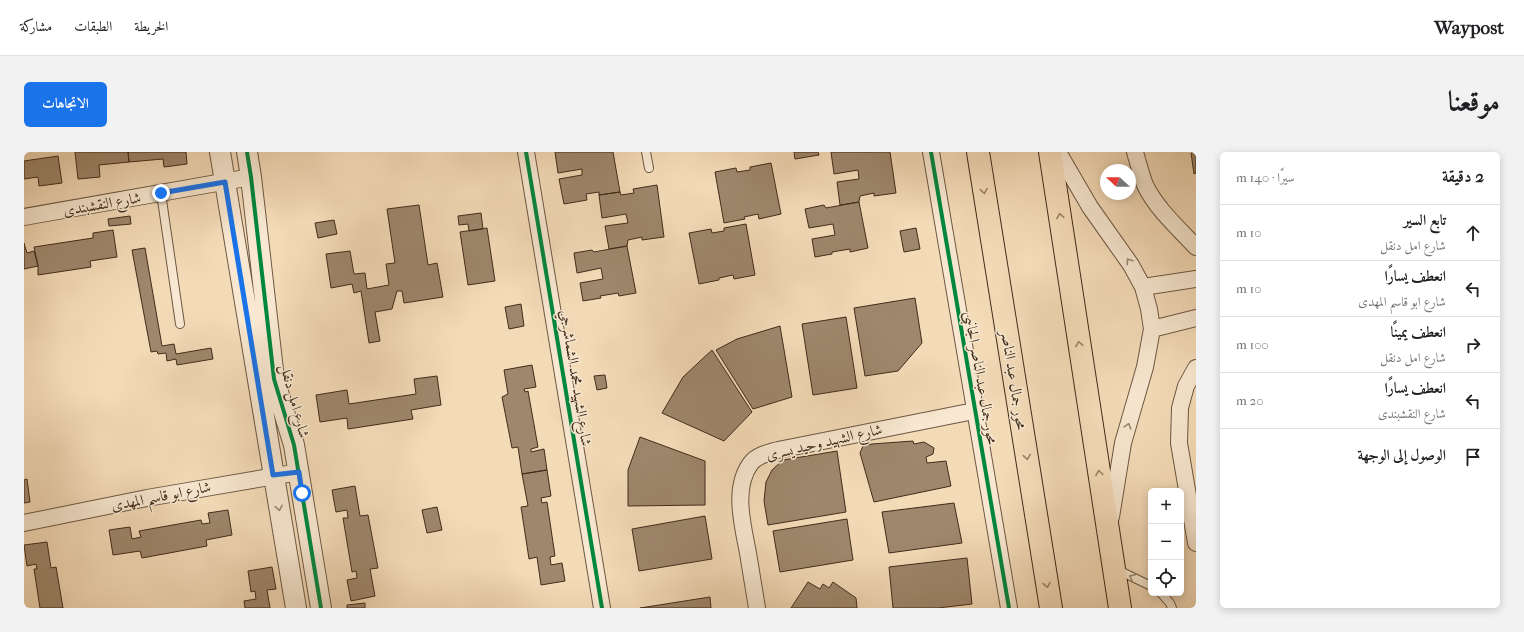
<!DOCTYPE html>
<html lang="ar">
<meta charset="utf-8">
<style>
:root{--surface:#fff;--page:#f2f2f2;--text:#202124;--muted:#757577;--line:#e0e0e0;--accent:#1a73e8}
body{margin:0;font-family:"IM FELL French Canon",Amiri,serif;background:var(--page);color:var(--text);direction:rtl}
.controls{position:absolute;right:12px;bottom:12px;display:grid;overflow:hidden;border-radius:6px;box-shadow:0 2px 10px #0003}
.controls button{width:36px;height:36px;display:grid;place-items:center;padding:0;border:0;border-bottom:1px solid var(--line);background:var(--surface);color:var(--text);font:20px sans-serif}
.compass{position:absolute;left:1076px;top:12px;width:36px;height:36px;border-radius:50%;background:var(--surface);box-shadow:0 2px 10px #0003;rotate:291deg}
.stop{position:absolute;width:12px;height:12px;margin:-9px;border:3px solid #1a73e8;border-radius:50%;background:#fff}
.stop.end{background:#1a73e8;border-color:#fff;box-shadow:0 1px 4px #0008}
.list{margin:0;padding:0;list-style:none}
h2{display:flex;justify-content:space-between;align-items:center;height:52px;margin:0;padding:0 16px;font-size:17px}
h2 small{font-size:13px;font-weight:400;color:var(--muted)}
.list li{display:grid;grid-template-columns:26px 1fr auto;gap:12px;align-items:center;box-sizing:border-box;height:56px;padding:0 16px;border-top:1px solid var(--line)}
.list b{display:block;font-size:15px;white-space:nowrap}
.list p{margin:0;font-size:13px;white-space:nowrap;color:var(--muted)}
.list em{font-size:13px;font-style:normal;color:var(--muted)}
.icon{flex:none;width:22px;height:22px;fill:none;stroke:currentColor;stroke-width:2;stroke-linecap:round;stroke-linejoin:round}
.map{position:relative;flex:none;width:1172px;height:456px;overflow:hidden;direction:ltr;border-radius:6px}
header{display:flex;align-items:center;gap:24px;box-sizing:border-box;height:56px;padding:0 20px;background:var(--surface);border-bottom:1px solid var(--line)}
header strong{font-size:19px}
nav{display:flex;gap:22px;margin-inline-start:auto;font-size:14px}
.intro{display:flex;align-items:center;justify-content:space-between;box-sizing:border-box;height:96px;padding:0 24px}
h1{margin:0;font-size:28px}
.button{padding:10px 18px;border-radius:6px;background:var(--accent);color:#fff;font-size:14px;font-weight:700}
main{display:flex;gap:24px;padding:0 24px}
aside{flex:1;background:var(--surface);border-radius:6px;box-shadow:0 2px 10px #0003}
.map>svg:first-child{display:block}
.building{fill:#9e876c;stroke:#402c1a}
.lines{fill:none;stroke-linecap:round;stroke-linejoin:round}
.service-casing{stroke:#6d5842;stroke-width:10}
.minor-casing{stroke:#6d5842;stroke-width:18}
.tertiary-casing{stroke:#6d5842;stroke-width:22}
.primary-casing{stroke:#402c1a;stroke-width:24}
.service{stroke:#f8e8d1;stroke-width:8}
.minor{stroke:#f8e8d1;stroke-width:16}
.tertiary{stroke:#f8e8d1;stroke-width:20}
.primary{stroke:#f4dbb8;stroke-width:22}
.cycleway-casing{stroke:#f8e8d1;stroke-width:6}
.cycleway{stroke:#00873e;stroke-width:4}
.oneway{stroke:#9a8469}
.oneway2{stroke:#9c8a76}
.route{stroke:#1a73e8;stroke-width:5}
.labels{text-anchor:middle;stroke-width:3;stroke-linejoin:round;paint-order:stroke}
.street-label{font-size:15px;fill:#402c1a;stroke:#f8e8d1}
</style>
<header>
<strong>Waypost</strong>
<nav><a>الخريطة</a><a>الطبقات</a><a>مشاركة</a></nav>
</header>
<div class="intro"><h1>موقعنا</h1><a class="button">الاتجاهات</a></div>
<main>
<aside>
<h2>2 دقيقة<small>سيرًا · 140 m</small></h2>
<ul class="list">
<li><svg class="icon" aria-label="ahead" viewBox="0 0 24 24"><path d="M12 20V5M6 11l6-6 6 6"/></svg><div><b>تابع السير</b><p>شارع امل دنقل</p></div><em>10 m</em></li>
<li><svg class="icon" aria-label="left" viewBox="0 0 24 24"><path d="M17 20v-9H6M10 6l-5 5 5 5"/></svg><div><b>انعطف يسارًا</b><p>شارع ابو قاسم المهدى</p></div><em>10 m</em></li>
<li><svg class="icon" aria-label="right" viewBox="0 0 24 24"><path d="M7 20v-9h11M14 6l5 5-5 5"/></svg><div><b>انعطف يمينًا</b><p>شارع امل دنقل</p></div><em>100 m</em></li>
<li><svg class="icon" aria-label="left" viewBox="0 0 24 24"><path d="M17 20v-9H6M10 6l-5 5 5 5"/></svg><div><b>انعطف يسارًا</b><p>شارع النقشبندى</p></div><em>20 m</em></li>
<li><svg class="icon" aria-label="arrive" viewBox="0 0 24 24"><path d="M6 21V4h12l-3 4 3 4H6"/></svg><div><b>الوصول إلى الوجهة</b></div></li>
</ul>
</aside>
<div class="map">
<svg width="1172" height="456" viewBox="0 0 1172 456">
<rect width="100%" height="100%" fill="#f4dbb8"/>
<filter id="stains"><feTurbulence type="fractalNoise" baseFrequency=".005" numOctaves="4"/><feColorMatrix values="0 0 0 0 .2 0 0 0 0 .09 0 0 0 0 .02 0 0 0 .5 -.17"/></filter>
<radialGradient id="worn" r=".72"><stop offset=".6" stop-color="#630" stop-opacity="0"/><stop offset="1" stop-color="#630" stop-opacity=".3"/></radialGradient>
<path class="building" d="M51 0H104L105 10 75 13 76 25 54 27Z
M104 0H162L163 12 140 15 139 7 105 10Z
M531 0H589L596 40 575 43V40L562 42 563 48 540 52 535 27 558 23V17L534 21Z
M770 0H794L795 3 771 7Z
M807 0H866L872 41 850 44V41L836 44 835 50 816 53 813 30 835 27 834 18 810 22Z
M1171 0H1172V21L1170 22 1167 1Z
M34 4 38 31 15 34 14 25 0 27V9Z
M747 11 757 62 735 67 734 62 720 65 721 67 700 71 691 20 712 16 713 20 726 18V15Z
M633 33 640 85 618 88V85L604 88 603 94 585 97 581 74 604 71 602 62 578 66 575 43 596 40 597 43 610 41 609 37Z
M835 50 844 96 826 100V97L808 100V102L791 105 788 87 811 83 809 72 785 76 781 57 800 53 802 56Z
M395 53 404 113 413 111 419 145 380 151 378 139H373L368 157 351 160 356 189 345 191 337 139 330 141 328 132 307 136 302 102 326 99 330 122 341 121 343 137 365 133 362 112 371 111 363 57Z
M457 61 459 77 445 79 444 72 435 73 434 64Z
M106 64 107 72 85 74 84 67Z
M310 68 313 82 294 86 291 71Z
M722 72 731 123 710 127 709 123 695 126V128L675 132 665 81 687 77 688 81 700 79V76Z
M463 76 471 129 444 133 436 80Z
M892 76 896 97 880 100 876 79Z
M89 78 93 105 66 109 67 115 14 123V114L10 95 69 86V81Z
M0 91 3 101 10 99 14 114 0 117Z
M603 94 612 141 595 144 594 141 576 144 577 146 559 149 556 131 579 127 577 116 553 121 550 101 568 98 570 100Z
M121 96 138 194 150 192 152 202 187 196 189 207 153 213 152 207 143 209 142 201 134 202 133 199 127 200 108 98Z
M891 146 898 191 874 219 841 224 830 156Z
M497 152 500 174 485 177 481 155Z
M822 165 833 236 789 243 778 172Z
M756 174 768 245 729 257 692 198 713 187Z
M688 198 728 260 700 289 638 261 659 225Z
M508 213 512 235 500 237 501 240 504 239 514 295 507 297V300L520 297 523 318 498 322 494 295 488 296 478 245 484 242 480 218Z
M581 223 583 236 573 238 570 224Z
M413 224 417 253 387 258 389 267 324 277 323 266 296 270 292 243 323 238 325 252 392 242 390 227Z
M616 285 681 309V353L604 354V318Z
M889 289 890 292 900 290 910 296 909 302 902 305 903 311 922 309 927 334 850 350 836 301 839 294 848 292Z
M813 299 822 360 744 373 740 349 742 330 748 318 759 308Z
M523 318 527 344 517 346 518 351 523 350 531 404 526 405 527 413 538 411 541 429 517 433 513 405 505 407 497 355 504 354 498 322Z
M3 327 6 350 0 351V328Z
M331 334 336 364 344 363 354 416 346 417 351 444 327 449 323 428 333 426 332 419 328 420 319 366H324L323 358 312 360 308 338Z
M930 351 938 391 865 401 858 360Z
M413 355 418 378 403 381 398 358Z
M204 358 208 383 182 388 183 394 118 406 116 399 89 403 85 378 106 375 108 387 117 385 115 379 177 368 178 372 186 371 184 361Z
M681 364 688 407 615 419 608 377Z
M823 367 829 408 756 420 749 379Z
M23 390 27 416 32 415 39 456H16L10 417H13L12 412 3 414 0 393Z
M943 406 948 452 914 456H869L865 415Z
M248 415 252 437 243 438 246 456H221L220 449 232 447 231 439 227 440 224 419Z
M784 430 796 437 799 432 805 436 809 430 832 446 833 456H767Z
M686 445 687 456H616Z
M341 451V456H323V453Z"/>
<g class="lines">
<defs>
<path id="service" d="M622 0 625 16
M137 41 156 172
M1094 418 1127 434
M1137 441 1146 451 1148 456"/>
<path id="minor" d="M502 0 578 456
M907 0 985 456
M1034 0 1066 55 1107 113 1119 135 1125 157 1128 177 1121 215 1099 291 1087 365
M1111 0C1114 11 1117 22 1121 33 1132 56 1154 76 1172 95
M0 65 227 25
M1119 135 1172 127
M1128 177 1172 166
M1172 216 1162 234 1156 256 1155 291 1172 391
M0 371 123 346 275 320
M733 456C730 438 727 420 724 401 719 374 708 336 727 311 733 303 744 301 754 298L950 259"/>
<path id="tertiary" d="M196 0 272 456
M223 0 227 25 250 227 270 293 297 456"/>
<path id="primary" d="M954 0 1027 456
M1026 0 1096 456"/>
</defs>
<use href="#service" class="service-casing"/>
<use href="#minor" class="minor-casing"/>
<use href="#tertiary" class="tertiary-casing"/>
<use href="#primary" class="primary-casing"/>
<use href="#service" class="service"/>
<use href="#minor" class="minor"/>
<use href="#tertiary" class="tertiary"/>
<use href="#primary" class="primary"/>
<defs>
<path id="cycleway" d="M223 0 227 25 250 227 270 293 297 456
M502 0 578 456
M907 0 985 456"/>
</defs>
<use href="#cycleway" class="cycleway-casing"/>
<use href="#cycleway" class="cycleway"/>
</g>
<defs><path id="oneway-chevron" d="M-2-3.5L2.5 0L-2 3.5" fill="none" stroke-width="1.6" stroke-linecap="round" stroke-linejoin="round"/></defs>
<g class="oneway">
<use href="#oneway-chevron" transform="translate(960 39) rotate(81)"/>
<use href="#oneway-chevron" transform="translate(1036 64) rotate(-99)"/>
<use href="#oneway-chevron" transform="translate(1055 192) rotate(-99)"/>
<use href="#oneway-chevron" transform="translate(1003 305) rotate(81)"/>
<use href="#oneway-chevron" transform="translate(1075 321) rotate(-99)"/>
<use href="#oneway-chevron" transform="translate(1023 433) rotate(81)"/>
</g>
<g class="oneway2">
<use href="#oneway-chevron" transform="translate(1105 109) rotate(-123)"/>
<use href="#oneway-chevron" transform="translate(1104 274) rotate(-73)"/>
<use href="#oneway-chevron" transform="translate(255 356) rotate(80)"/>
<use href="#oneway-chevron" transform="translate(1108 425) rotate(-154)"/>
</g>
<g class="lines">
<path class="route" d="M137 41 201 30 249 323 275 320 278 341"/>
</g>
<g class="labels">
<g class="street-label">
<text transform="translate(78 52) rotate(-10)" y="5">شارع النقشبندى</text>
<text transform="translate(552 226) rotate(81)" y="5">شارع الشهيد محمد الشماشرجي</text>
<text transform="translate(957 226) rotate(80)" y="5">محور جمال عبد الناصر الجانبى</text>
<text transform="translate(990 228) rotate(81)" y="5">محور جمال عبد الناصر</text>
<text transform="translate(271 249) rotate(75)" y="5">شارع امل دنقل</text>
<text transform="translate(800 290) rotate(-13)" y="5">شارع الشهيد وحيد يسرى</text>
<text transform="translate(137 344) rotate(-11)" y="5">شارع ابو قاسم المهدى</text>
</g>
</g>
<rect width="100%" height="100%" filter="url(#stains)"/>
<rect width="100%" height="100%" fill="url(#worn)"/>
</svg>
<div class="controls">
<button>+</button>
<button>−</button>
<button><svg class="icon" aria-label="locate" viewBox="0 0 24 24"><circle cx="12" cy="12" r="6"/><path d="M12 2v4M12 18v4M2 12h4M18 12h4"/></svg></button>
</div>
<svg class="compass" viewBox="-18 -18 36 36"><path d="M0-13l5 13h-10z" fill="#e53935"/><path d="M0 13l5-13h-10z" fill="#757577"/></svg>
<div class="stop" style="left:278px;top:341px"></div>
<div class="stop end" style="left:137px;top:41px"></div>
</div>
</main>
